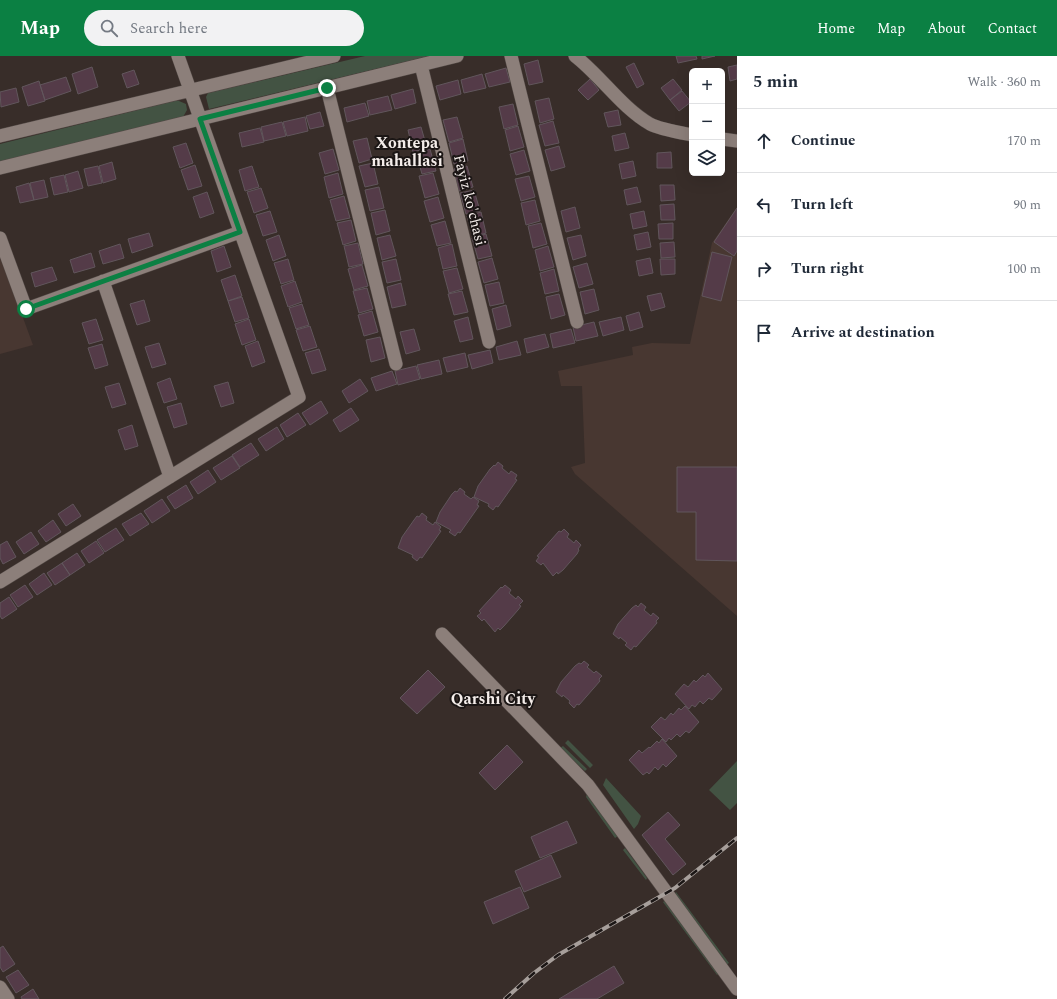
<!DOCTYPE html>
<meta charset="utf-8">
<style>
:root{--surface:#fff;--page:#f2f2f3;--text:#1f2937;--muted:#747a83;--line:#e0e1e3;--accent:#0b8043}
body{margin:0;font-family:Spectral,serif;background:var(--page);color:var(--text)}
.controls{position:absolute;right:12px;top:12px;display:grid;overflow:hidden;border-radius:6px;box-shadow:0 4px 16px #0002}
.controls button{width:36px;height:36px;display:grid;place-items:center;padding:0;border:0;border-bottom:1px solid var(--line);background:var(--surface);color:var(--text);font:20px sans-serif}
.stop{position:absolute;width:12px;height:12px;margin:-9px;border:3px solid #0b8043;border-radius:50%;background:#fff}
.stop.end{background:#0b8043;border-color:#fff;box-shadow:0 1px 4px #0008}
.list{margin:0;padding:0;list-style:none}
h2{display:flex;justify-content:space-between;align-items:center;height:52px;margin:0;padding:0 16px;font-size:17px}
h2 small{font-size:13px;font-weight:400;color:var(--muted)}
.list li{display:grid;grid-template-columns:26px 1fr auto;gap:12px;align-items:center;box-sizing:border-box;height:64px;padding:0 16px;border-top:1px solid var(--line)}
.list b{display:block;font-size:15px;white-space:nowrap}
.list em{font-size:13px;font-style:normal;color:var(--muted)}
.icon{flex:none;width:22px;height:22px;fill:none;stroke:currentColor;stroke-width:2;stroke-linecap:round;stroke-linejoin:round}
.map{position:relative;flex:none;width:737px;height:943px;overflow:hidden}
header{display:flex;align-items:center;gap:24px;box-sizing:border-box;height:56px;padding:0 20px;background:var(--accent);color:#fff}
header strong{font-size:19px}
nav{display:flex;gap:22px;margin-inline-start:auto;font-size:14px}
.search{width:280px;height:36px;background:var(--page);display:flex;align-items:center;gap:10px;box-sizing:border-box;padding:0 14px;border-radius:22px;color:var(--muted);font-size:15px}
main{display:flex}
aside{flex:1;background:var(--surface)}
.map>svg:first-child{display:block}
.built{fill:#483731}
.green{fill:#435343}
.building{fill:#543b48;stroke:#61565c}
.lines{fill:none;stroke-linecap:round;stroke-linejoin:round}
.minor-casing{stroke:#524945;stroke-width:14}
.minor{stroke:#8c7f7a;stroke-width:13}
.rail-casing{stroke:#a79f9b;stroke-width:4}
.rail{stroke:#1b1615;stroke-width:2.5;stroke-dasharray:8;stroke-linecap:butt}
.route{stroke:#0b8043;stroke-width:5}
.labels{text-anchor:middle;stroke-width:4;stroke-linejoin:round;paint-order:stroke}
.street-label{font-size:15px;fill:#f4edea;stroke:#1b1615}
.neighbourhood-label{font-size:16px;font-weight:bold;fill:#f4edea;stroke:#1b1615}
</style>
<header>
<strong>Map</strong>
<div class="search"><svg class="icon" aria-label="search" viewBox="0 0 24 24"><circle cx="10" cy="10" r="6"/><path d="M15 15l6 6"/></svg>Search here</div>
<nav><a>Home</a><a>Map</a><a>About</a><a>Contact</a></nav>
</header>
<main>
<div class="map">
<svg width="737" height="943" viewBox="0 0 737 943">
<rect width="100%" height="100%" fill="#382d29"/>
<path class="built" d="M737 151V560L575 418 571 411 585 407 582 330H561L558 315 633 299 632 291 652 287 690 288 712 187Z
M0 199 33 289 0 298Z"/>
<path class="green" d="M365 0H429L209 53 206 41 208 37Z
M174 45H179L186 48 187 54 183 61 0 106V88Z
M568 684 593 709 590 712 565 687Z
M563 690 587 713 585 715 560 692Z
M737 705V747L730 754 709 734Z
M606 722 641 760 638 768 634 773 603 729Z
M587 737 618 780 615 782 586 741Z
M625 792 647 822 646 824 623 794Z
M676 836 729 907 726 909 675 838Z
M666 844 718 918 717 919 663 846Z"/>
<path class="building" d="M676 0H696L697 3 678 7Z
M702 0H715L702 3Z
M538 4 543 26 529 29 524 8Z
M634 7 644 28 637 32 626 11Z
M737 9V23L730 25 728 11Z
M92 11 98 31 78 38 72 18Z
M506 12 510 26 489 31 485 18Z
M134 14 139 28 127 32 122 18Z
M482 18 486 32 464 37 461 24Z
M66 21 71 35 45 44 40 29Z
M590 23 599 34 588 44 578 34Z
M673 23 682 34 670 44 661 32Z
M458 24 461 38 440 44 436 30Z
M39 25 45 45 28 50 22 31Z
M16 32 19 46 1 51 0 36Z
M413 33 416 47 395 53 391 39Z
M682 35 691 46 679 55 670 44Z
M388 40 392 54 370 59 367 45Z
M549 42 554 63 540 67 535 45Z
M365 47 369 60 347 66 344 52Z
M513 48 518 69 504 73 499 51Z
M618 54 621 69 608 71 604 57Z
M320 56 324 70 310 73 306 60Z
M305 61 308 75 287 80 283 66Z
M457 61 463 82 449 86 443 64Z
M553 65 559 87 545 90 539 69Z
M282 66 286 80 264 85 261 71Z
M518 70 524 91 510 95 505 74Z
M421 71 427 92 413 96 408 74Z
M260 72 264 86 242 91 239 77Z
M625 77 629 92 615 95 612 80Z
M367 82 372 103 359 107 353 85Z
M463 83 468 105 454 108 449 87Z
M186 87 193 107 180 112 173 91Z
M559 90 565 111 551 115 545 94Z
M333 93 339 114 325 118 319 97Z
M430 93 436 115 422 118 416 97Z
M524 94 530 115 516 119 510 98Z
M671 96 672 112H657V97Z
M633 105 636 120 622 123 619 108Z
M112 106 116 123 103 127 99 110Z
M373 107 378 128 365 131 359 110Z
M195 109 202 130 188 134 181 114Z
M98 110 102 127 88 130 84 113Z
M252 110 259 131 245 135 239 114Z
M467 110 473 131 459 135 454 113Z
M78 115 83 132 69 136 65 119Z
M338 117 343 138 329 142 324 121Z
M433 117 439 138 425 142 419 120Z
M64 119 68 136 54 139 50 122Z
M529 120 535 141 521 145 515 123Z
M44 124 48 141 34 144 30 127Z
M29 127 34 144 20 147 16 131Z
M660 129H674L675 144 661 145Z
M379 131 384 152 370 155 365 134Z
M637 131 641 146 627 149 624 134Z
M261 132 268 152 254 157 247 136Z
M474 134 480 155 466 158 460 137Z
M207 136 214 157 200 162 193 141Z
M344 140 350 162 336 165 330 144Z
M438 141 444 162 430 166 424 145Z
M535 144 540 165 526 169 521 147Z
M674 148 675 164H661L660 149Z
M575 151 580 172 566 176 561 155Z
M737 152V195L734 200 714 186Z
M385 154 390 175 376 179 371 157Z
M270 155 277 176 263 180 256 159Z
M644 155 647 170 633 173 630 158Z
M481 156 486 177 473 181 467 160Z
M351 164 356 185 343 189 337 167Z
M445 165 451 187 437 190 431 169Z
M541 167 547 188 533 192 528 170Z
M673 167V183H659L658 168Z
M648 176 651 191 637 194 634 179Z
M149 177 153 190 132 197 128 183Z
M486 178 492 200 478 203 472 182Z
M279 179 286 200 273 205 266 184Z
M390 179 396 200 382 204 377 182Z
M581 179 586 200 573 204 567 182Z
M674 186 675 201 661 202 660 187Z
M358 187 363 208 349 211 344 190Z
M120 188 124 202 103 208 99 195Z
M452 188 457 210 443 213 438 192Z
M224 190 231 211 217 216 211 195Z
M548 190 554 211 540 215 535 194Z
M712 196 732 201 721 245 702 240Z
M91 197 95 211 74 217 70 204Z
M492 202 498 223 484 227 478 206Z
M650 202 653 217 639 220 636 205Z
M288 203 294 224 281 228 274 207Z
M396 203 401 224 387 227 382 206Z
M660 203H675V218L661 219Z
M587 207 593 228 579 232 573 211Z
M362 209 368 230 354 234 348 213Z
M52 211 57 224 35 231 31 217Z
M457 212 463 233 449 237 443 215Z
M554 213 559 235 545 238 540 217Z
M235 219 242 240 228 245 221 224Z
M295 225 302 246 288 251 281 230Z
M499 226 504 247 490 250 485 229Z
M401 227 406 249 392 252 387 231Z
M367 232 373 253 359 257 353 235Z
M594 233 599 254 585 258 580 236Z
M462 235 468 256 454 259 448 238Z
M661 237 665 251 651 255 647 240Z
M559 238 565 259 551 263 546 241Z
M242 241 249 262 235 266 228 245Z
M144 244 150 265 137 269 130 248Z
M302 248 309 269 296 273 289 252Z
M506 249 511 270 497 274 492 253Z
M372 255 378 276 364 280 358 259Z
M639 256 643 271 630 275 626 260Z
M468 261 473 283 460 286 454 265Z
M621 261 624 274 603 280 599 266Z
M96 263 103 284 89 288 82 267Z
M249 263 256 284 242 289 235 268Z
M594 266 598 280 576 285 573 271Z
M310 270 317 291 303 295 296 274Z
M414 273 420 294 406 298 400 276Z
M571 273 575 287 553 292 550 278Z
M545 278 549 291 527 297 524 283Z
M380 281 385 302 371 306 366 284Z
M258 285 265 306 252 311 245 290Z
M517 285 521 299 499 304 496 291Z
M159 287 166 308 152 312 145 291Z
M102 288 108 309 95 313 88 292Z
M319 293 326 314 312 318 305 297Z
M490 294 493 307 472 313 468 299Z
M465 297 468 311 447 316 443 302Z
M439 304 442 318 421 323 417 309Z
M416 310 420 323 398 329 395 315Z
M392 315 397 328 376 335 371 322Z
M170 322 177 343 164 347 157 327Z
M360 323 368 335 349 347 342 335Z
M228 326 234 347 221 351 214 330Z
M119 327 126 348 112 352 105 331Z
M321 345 328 357 310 369 302 357Z
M181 347 187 368 174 372 167 351Z
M351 352 359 364 340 376 333 364Z
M298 357 306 369 287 381 280 369Z
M132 369 138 390 125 394 118 374Z
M277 371 284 383 266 395 258 383Z
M251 387 259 399 240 411 232 399Z
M232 400 240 412 221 424 213 412Z
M498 406 503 410 502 412 509 418 511 415 517 419 515 423 517 424 498 451 496 450 493 454 488 450 489 448 474 441 478 430 490 413 494 409 495 410Z
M677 411H737V505L696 504V456H677Z
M208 414 216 426 198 438 190 426Z
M186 429 193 442 175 453 167 441Z
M460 432 465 436 464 438 471 443 473 441 479 445 477 449 479 450 460 477 458 476 455 480 449 476 451 474 436 466 440 456 452 438 455 435 457 436Z
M162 443 170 455 152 467 144 455Z
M73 448 81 460 66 470 58 458Z
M141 457 149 468 130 480 122 468Z
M422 457 427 461 426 464 433 469 435 466 441 471 439 474 441 475 422 502 420 501 417 505 412 501 413 499 398 492 402 481 414 464 417 460 419 461Z
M53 464 61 476 46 486 38 475Z
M116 472 124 484 105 496 97 484Z
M564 473 569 478 567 481 574 487 576 484 581 489 578 493 579 494 577 498 563 514 558 518 557 516 553 520 543 507 541 509 536 505 539 501 537 500 559 475 561 476Z
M31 476 39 488 24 498 16 486Z
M7 485 16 501 3 508 0 502V489Z
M96 485 104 497 89 507 81 495Z
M77 497 85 509 70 519 62 507Z
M62 507 70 519 55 529 47 517Z
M44 517 52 529 37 539 29 528Z
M25 529 33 541 18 551 10 539Z
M505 529 511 534 509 537 516 543 518 540 523 545 519 549 521 550 518 554 504 570 500 574 498 572 495 576 484 563 482 565 477 560 481 557 479 555 501 531 502 532Z
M9 541 17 553 2 563 0 560V547Z
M641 547 646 551 644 554 651 560 653 557 659 562 656 565 657 567 636 591 634 590 631 594 625 589 627 587 620 581 619 583 613 578 618 568 632 552 636 549 638 551Z
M584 605 589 609 587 611 594 617 596 615 602 620 599 623 600 625 579 649 577 648 574 652 569 647 570 645 563 639 562 641 556 636 561 626 575 610 579 607 581 608Z
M428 614 445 631 417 658 400 642Z
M708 617 722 633 712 644 709 642 703 648 700 645 695 651 692 649 689 653 675 638 684 628 688 631 694 624 696 626 703 619 705 621Z
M685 650 699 666 689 677 686 675 680 681 677 678 671 684 669 682 666 686 651 671 661 661 665 664 671 657 673 659 679 652 681 654Z
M662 683 677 700 666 711 663 708 658 714 655 711 649 718 647 716 643 719 629 704 639 694 642 697 649 691 650 692 657 685 659 687Z
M507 689 523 706 495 734 479 717Z
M668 756 680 769 665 783 686 808 673 819 642 779Z
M567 765 577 787 540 802 531 781Z
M551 799 561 821 524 836 515 815Z
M520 831 529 852 493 868 484 846Z
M3 890 15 908 3 916 0 911V892Z
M614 910 624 927 597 943H559Z
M18 914 29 929 16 937 6 921Z
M33 933 39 943H22L21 941Z"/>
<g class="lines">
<defs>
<path id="minor" d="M511 0 577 266
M575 0C601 20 621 51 650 68 659 73 682 77 692 79
M421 9 489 286
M327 32 396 308
M0 80 334 0
M722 83 737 85
M0 112 457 0
M0 182 26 253 240 176
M103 225 170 421
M0 526 299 341 178 0
M442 578 588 729 737 933
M0 931 8 943"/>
</defs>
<use href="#minor" class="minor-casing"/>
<use href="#minor" class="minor"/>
<defs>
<path id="rail" d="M505 943 534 917 558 899 675 832 737 782"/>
</defs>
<use href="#rail" class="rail-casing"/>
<use href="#rail" class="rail"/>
</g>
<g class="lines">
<path class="route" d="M26 253 240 176 200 63 327 32"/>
</g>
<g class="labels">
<g class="street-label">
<text transform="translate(470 144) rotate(76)" y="5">Fayiz ko'chasi</text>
</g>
<g class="neighbourhood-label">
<text x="407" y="92">Xontepa<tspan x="407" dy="18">mahallasi</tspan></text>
<text x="493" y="648">Qarshi City</text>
</g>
</g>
</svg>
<div class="controls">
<button>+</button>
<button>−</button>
<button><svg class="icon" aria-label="layers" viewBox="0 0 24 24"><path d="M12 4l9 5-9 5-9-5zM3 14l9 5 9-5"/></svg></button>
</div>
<div class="stop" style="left:26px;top:253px"></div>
<div class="stop end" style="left:327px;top:32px"></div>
</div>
<aside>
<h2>5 min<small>Walk · 360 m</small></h2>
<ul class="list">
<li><svg class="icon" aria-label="ahead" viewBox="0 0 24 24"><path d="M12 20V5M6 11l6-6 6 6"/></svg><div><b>Continue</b></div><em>170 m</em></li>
<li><svg class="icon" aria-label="left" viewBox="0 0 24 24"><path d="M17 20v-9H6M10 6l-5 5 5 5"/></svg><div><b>Turn left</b></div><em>90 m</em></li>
<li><svg class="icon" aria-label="right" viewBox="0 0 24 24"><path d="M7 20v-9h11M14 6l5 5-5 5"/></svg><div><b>Turn right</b></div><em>100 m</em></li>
<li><svg class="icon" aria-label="arrive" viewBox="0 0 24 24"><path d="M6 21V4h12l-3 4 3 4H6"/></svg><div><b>Arrive at destination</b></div></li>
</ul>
</aside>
</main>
